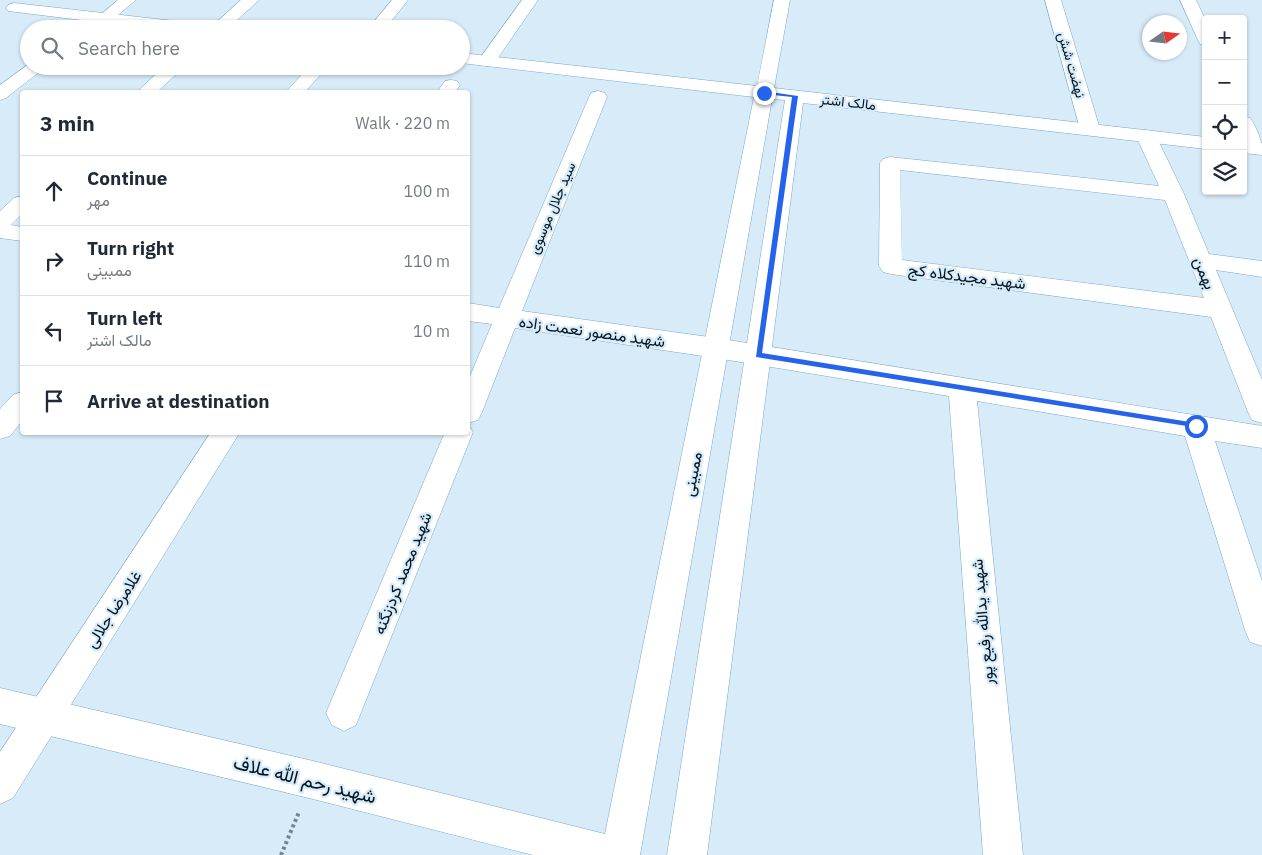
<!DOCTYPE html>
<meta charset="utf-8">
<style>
:root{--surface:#fff;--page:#f2f2f3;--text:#1f2937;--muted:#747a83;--line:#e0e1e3}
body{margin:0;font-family:"IBM Plex Sans",Vazirmatn,sans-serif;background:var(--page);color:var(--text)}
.controls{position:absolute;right:15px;top:15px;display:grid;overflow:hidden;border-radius:5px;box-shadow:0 1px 4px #0004}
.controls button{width:45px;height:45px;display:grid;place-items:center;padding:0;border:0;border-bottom:1px solid var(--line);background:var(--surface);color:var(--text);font:25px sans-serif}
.compass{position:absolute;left:1142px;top:15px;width:45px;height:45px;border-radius:50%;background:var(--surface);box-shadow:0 1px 4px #0004;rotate:76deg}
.stop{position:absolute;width:15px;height:15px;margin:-11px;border:4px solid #2563eb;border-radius:50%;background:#fff}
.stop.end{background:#2563eb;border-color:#fff;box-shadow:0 1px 5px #0008}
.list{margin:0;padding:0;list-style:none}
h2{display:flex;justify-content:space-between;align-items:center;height:65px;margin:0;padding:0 20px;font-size:21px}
h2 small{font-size:16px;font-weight:400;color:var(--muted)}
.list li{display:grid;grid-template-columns:32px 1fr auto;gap:15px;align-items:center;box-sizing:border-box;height:70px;padding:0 20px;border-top:1px solid var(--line)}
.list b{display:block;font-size:19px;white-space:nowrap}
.list p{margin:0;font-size:16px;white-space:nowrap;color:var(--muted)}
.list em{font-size:16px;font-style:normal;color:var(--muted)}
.icon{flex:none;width:28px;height:28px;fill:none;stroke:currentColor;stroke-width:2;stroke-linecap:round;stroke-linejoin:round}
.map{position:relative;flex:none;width:1262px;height:855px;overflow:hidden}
.search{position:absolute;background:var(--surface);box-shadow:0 1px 4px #0004;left:20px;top:20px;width:450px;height:55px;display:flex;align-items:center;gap:12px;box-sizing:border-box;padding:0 18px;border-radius:28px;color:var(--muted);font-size:19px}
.panel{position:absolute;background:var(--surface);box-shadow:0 1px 4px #0004;left:20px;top:90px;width:450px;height:345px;border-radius:5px}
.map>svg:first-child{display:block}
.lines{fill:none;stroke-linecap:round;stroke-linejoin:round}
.minor-casing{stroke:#78a9ca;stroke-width:1}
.tertiary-casing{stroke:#78a9ca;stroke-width:1}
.path{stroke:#728592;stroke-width:4;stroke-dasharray:3 3;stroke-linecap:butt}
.minor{fill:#fff;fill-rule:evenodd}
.tertiary{fill:#fff;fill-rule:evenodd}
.route{fill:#2563eb}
.labels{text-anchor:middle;stroke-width:4.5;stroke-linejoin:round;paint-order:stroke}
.far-street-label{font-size:14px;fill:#031521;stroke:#d7ebf9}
.street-label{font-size:16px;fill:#031521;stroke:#d7ebf9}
.near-street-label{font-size:19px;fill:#031521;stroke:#d7ebf9}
</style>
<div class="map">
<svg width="1262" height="855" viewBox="0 0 1262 855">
<rect width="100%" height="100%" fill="#d7ebf9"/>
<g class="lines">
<defs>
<path id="minor" d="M118 0H136L111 21H99L97 18Z
M241 0H259L227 29H209Z
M392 0H408L385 29H368Z
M522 0H538L493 65 487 66 481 65 478 61Z
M1045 0H1061L1100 129 1097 133 1090 135 1083 133 1080 129Z
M1180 0H1196L1206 21V45L1200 44 1198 40Z
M29 64V66H47L6 98 0 100V85Z
M165 66H185L157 92H138L141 88Z
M312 69 318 70 321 74 305 92H286L306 70Z
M451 80 457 81 460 85 455 92H437L445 81Z
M598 91 605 93 607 97 522 311 716 338 1262 426V448L1215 441 1262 581V646L1250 642 1245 630 1185 436 977 401 1023 855H983L949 396 716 358 515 328 482 412 478 420 468 423V381L492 324 468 321V303L499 308 589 97 591 93Z
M1243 116 1250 118C1257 128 1262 140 1262 152L1255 154 1248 152 1243 144Z
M1146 130 1153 132 1156 136 1184 194 1209 254 1262 261V277L1216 270 1262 380V423L1252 420 1248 412 1211 317 891 274 883 272 879 266 880 163 883 159 890 157 1159 186 1136 136 1139 132ZM900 170 1165 200 1204 298 902 260Z
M22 196V214L11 225 22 227V241L0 238V211L14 198Z
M22 392V421L10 436 0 439V409L13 395Z
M468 424 473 432 356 725 344 731 332 725 326 713 445 432H468Z
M211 432H240L13 798 0 804V752Z"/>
<path id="tertiary" d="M774 0H790L774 88 1206 137V149L803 103 707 855H667L785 100 772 99 640 855H533L313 799 0 724V688L313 761 605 834 754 97 461 63V53L757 86Z
M14 3 201 24 207 25 209 29H155L8 11 6 8 8 5Z
M1243 141 1262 143V155L1243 153Z"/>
</defs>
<use href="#minor" class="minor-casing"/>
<use href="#tertiary" class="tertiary-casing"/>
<path class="path" d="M281 855 299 812"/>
<use href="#minor" class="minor"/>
<use href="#tertiary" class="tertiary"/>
</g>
<path class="route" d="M763 91 798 96 762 353 1196 423 1199 424V428L756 357 792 97 764 94Z"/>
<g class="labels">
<g class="far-street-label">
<text transform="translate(1072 65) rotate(74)" y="5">نهضت شش</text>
<text transform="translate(848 102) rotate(6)" y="5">مالک اشتر</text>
<text transform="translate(552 208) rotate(-67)" y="5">سید جلال موسوی</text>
</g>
<g class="street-label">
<text transform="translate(1205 273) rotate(68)" y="6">بهمن</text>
<text transform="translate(967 276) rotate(7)" y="6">شهید مجیدکلاه کج</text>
<text transform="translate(592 331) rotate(8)" y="6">شهید منصور نعمت زاده</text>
<text transform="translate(692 474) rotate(-79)" y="6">ممبینی</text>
<text transform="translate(402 573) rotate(-68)" y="6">شهید محمد کردزنگنه</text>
<text transform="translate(113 609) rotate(-57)" y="6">غلامرضا جلالی</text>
<text transform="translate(982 622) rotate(-95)" y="6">شهید یدالله رفیع پور</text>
</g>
<g class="near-street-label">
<text transform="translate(305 779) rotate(14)" y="7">شهید رحم الله علاف</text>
</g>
</g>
</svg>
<div class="controls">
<button>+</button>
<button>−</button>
<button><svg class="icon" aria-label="locate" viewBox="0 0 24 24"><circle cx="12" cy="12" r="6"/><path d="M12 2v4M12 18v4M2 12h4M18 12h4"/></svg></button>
<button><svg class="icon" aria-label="layers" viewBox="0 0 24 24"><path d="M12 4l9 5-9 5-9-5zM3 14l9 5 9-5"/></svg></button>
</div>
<svg class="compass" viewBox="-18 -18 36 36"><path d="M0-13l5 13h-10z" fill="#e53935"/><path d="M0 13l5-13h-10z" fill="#747a83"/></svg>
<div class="stop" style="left:1196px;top:426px"></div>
<div class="stop end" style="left:764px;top:93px"></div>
<div class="search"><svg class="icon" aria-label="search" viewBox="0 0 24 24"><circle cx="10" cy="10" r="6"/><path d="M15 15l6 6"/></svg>Search here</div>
<section class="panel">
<h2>3 min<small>Walk · 220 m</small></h2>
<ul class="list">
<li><svg class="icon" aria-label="ahead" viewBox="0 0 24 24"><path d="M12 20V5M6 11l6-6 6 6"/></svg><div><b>Continue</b><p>مهر</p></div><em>100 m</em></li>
<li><svg class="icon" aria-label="right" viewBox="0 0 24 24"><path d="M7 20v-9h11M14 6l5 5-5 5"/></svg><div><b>Turn right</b><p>ممبینی</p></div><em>110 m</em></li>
<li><svg class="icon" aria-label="left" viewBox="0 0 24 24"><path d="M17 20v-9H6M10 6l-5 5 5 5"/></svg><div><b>Turn left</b><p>مالک اشتر</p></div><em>10 m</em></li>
<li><svg class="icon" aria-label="arrive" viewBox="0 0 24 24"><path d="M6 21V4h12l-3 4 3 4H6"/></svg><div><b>Arrive at destination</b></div></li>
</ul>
</section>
</div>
